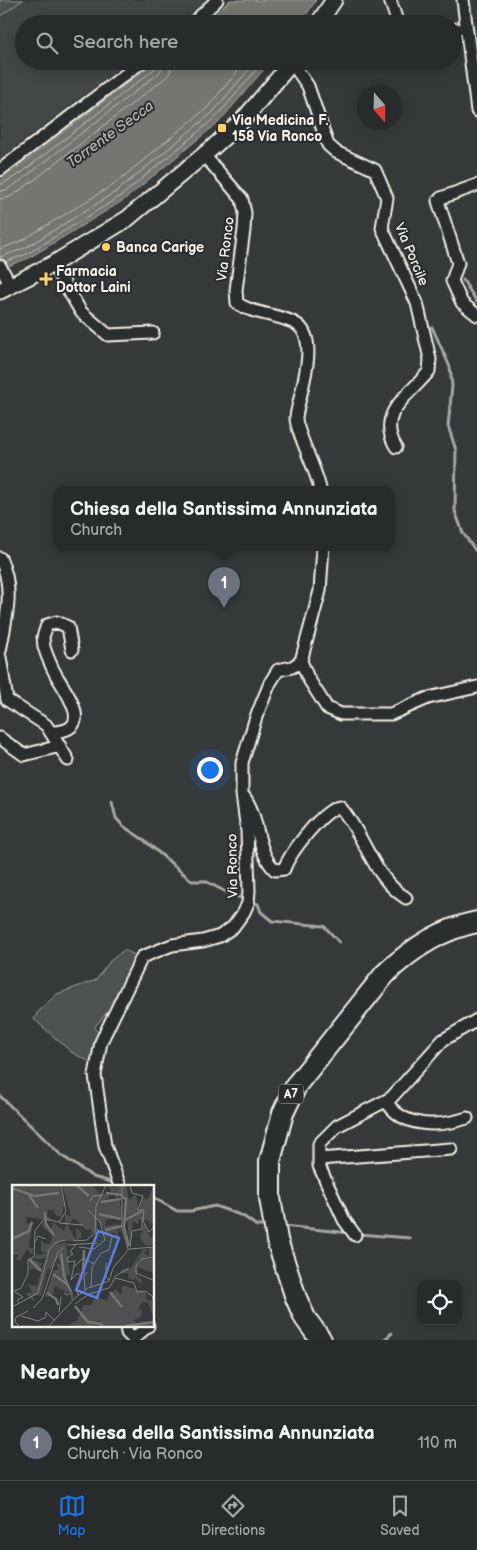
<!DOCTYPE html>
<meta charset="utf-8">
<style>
:root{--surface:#282b2b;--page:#343737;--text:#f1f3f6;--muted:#a5a7a9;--line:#444747;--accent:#1a73e8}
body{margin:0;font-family:"Balsamiq Sans",sans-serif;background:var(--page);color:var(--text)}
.controls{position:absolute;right:15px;bottom:15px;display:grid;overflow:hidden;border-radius:10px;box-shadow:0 2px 12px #0003}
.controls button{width:45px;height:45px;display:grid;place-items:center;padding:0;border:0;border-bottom:1px solid var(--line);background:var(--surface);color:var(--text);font:25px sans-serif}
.compass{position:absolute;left:357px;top:85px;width:45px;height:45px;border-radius:50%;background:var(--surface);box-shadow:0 2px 12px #0003;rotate:160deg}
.you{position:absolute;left:209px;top:769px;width:18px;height:18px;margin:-12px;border:4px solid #fff;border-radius:50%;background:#1a73e8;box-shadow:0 0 0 8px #1a73e833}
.badge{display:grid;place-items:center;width:32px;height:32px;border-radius:50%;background:var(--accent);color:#fff;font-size:16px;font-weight:700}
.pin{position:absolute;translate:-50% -41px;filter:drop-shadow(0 1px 2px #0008)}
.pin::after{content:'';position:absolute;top:26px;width:18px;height:15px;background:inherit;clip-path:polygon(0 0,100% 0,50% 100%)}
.popup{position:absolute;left:54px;top:486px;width:340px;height:65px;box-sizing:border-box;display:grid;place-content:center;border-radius:10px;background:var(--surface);filter:drop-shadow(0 1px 4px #0005);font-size:16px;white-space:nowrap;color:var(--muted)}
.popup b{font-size:19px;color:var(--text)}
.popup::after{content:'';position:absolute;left:50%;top:100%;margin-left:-10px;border:10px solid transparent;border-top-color:var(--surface)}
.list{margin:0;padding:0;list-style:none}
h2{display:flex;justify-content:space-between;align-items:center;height:65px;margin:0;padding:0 20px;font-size:21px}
h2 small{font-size:16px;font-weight:400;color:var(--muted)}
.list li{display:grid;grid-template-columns:32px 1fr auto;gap:15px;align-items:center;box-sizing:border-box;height:75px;padding:0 20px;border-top:1px solid var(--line)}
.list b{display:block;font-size:19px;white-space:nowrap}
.list p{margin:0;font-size:16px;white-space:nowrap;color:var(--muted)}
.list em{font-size:16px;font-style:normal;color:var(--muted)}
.icon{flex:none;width:28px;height:28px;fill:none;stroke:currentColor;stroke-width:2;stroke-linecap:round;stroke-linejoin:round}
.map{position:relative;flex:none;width:477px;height:1340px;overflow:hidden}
.search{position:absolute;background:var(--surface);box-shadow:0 2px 12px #0003;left:15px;right:15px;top:15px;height:55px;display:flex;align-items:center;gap:12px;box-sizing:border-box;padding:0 18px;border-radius:28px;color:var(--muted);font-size:19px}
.sheet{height:140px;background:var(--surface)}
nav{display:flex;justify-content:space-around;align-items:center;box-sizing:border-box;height:70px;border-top:1px solid var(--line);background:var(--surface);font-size:14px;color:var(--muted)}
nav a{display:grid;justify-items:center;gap:2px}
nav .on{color:var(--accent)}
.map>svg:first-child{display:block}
.built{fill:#434645}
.green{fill:#4e514f;stroke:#a1a19c}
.water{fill:#757572;stroke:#a8a7a1}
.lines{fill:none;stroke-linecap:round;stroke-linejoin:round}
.shore{stroke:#c1bfb9;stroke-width:1}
.stream{stroke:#a8a7a1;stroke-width:3}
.minor-casing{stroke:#f4f1e8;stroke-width:15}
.secondary-casing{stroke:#f4f1e8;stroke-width:19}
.motorway-casing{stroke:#f4f1e8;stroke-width:24}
.minor{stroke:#2a2d2e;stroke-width:11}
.secondary{stroke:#2a2d2e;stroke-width:15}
.motorway{stroke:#2a2d2e;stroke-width:20}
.poi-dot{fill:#ffd166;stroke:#2a2d2e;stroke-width:2}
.labels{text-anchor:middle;stroke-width:4;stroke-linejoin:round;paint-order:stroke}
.shield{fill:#2a2d2e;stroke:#b7b6b0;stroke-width:1}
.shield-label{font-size:12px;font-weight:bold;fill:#f4f1e8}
.poi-label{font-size:14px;font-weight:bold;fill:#f4f1e8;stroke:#2a2d2e;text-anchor:start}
.street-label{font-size:14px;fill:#f4f1e8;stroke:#2a2d2e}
.water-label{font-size:15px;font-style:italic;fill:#b4b3ad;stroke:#2a2d2e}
.inset-river{fill:none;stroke:#757572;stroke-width:2.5}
.inset-road{fill:none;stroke:#82837f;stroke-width:1}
.view{fill:#5e7fdd;fill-opacity:0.15;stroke:#5e7fdd;stroke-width:2.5}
.inset-edge{fill:none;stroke:#f4f1e8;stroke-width:2.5}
</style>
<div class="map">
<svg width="477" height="1340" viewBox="0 0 477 1340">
<rect width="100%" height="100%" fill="#363939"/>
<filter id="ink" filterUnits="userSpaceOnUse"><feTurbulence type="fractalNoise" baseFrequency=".02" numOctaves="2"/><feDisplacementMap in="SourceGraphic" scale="10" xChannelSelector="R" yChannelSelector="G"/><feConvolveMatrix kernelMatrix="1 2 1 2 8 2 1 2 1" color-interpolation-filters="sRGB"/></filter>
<g filter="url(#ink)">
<path class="built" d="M23 0H205L178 24H24V61H128L0 159V16Z"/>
<path class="green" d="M0 0H23L0 16Z
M124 950 137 956 122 994 94 1028 101 1035 92 1063 71 1052 34 1019 38 1012 57 994 96 980 110 961Z"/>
<path class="water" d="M230 0H316L300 24H205Z
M156 61H271L220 121 124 200 29 258 0 269V181Z"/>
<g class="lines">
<path class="shore" d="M0 185 21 173 157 67 159 61
M0 191 7 190 24 178 160 72 165 61
M0 199 10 197 29 184 165 78 170 72 172 61
M0 249 21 241 113 185 207 108 246 61
M0 257 25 248 117 191 212 113 256 61
M5 262 27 254 121 196 216 117 264 61"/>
<path class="stream" d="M463 280 477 302
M432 327 450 367 452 386 448 426 456 450 455 511 463 533 477 553
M112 802 116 818 123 826 144 840 192 881H205L230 894 258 904 261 912 272 921 324 926 339 942
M0 1096 61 1155 93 1177 115 1183
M154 1198 177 1211H191L215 1206 243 1216 257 1226H263
M283 1226 350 1233
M358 1234 410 1238
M384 1340 392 1333"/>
<defs>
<path id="minor" d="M390 0 398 24
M463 0 477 111
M192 24 217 0
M453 31 457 29
M292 63 308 86 328 145 336 152 375 170 387 198 382 228 417 303 430 359 429 371C410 396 375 412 396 447
M204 155 242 199 245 213 244 230 236 290 237 303C255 316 280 313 298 325 320 342 299 394 296 417 295 429 317 471 320 489
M0 170 143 61
M477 185 441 198 438 201 458 263 452 281 462 303 477 315
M53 264 81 312 108 335 153 333
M0 266 11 286
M0 558C15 590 6 617 0 651
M0 657 7 700 46 725 68 760
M301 661 308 678 327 708 341 714H391L428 698 477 687
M52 732C95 731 68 695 56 675 51 666 47 656 44 647L43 637 47 625 57 622 68 627 72 650
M0 738 24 755 60 746
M242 794C261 816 254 849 275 870L284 869C290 853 323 809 340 807 365 835 372 877 406 898
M386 1101C403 1129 440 1127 467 1118
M319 1159 451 1149
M120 1186 105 1146 95 1075 101 1042 142 957 172 945 203 941 220 936 233 927 244 912 248 903 249 891 247 831 242 794V763L256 717 270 683 278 670 292 667 301 661 320 591 323 547
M355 1235 344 1220 319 1166V1144L337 1126 391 1098 443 1040 477 1020
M126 1326 127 1333 133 1339 148 1326"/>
<path id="secondary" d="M318 24 334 0
M0 291 53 264 127 219 211 149 243 120 293 61"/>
<path id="motorway" d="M321 1340 305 1318 296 1298 277 1240 270 1198V1161L283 1113 297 1084 385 974C411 949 441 929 477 922"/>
</defs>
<use href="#minor" class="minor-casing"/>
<use href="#secondary" class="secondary-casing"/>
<use href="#motorway" class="motorway-casing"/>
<use href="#minor" class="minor"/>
<use href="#secondary" class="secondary"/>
<use href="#motorway" class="motorway"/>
</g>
</g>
<g class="poi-dot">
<rect x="217" y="123" width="10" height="10" rx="2.5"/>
<circle cx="106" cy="247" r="5"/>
<path d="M43.5 271.5h5v5h5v5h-5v5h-5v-5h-5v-5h5z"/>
</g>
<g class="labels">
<rect class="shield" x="278.5" y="1084.5" width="25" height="19" rx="4"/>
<g class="shield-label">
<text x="291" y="1098">A7</text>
</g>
<g class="poi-label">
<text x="232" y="125">Via Medicina F.<tspan x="232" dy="16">158 Via Ronco</tspan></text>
<text x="116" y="252">Banca Carige</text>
<text x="56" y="276">Farmacia<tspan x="56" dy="16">Dottor Laini</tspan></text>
</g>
<g class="street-label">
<text transform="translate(225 249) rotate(-83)" y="5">Via Ronco</text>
<text transform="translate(412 254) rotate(67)" y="5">Via Porcile</text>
<text transform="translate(232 866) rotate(-91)" y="5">Via Ronco</text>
</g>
<g class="water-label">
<text transform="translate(110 134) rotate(-36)" y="5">Torrente Secca</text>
</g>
</g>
<g transform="translate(12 1185)">
<rect width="142" height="142" fill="#363939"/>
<path d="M1 0H48L52 20 50 32 44 31 42 25H36L35 31 42 36 15 32 14 38 20 39 17 63H22L19 69 15 64 8 76 4 75 6 70H0ZM50 0H80L87 8 94 9 95 6 98 12 94 14 108 16 110 32 94 35 93 41 106 39 111 49 105 42 107 53 102 48H94L85 34 86 45 78 49 80 44 74 45 62 33 56 40 62 52 65 54 64 43 69 47V53L65 56H47L32 74H23L24 67 26 70 35 68 29 66V54L33 59 39 58 40 50 30 41 32 35 39 45 41 37 52 46 54 40 48 38 53 37V29L59 31ZM96 0 103 3 104 0H114L117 15 124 9 127 28 131 12 135 15 142 0V38H139V43L137 36 128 34 125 39 121 36 118 63 115 35 112 39 114 27 111 21 114 16 108 12 112 4 105 14 102 8 109 2 100 8ZM132 38 138 52 142 51V60L134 61 128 53ZM54 57 58 89 51 93 57 101 56 108 43 101 40 110 33 112 42 85H46L44 78 49 79 46 73 38 85 36 83 29 110 21 111 23 117 13 108 21 107 14 99 25 101 29 87 20 83 17 85 18 74 29 78V85L40 61ZM137 63H142V71L126 76 125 91 130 95 129 99 124 94 119 95V92L117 95 116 88H110L109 85 119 83 131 64 136 65 132 68 137 71ZM142 73V88L125 82 130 75ZM110 100 133 107 135 115H141L142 133 136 118 130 117 125 126 130 124 129 132 121 135 126 139 130 136 142 137V142H90L87 136 80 142 56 140 65 136 72 120H79L84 112 95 116 97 109 104 104 109 110Z" fill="#4e514f"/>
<path class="inset-river" d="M64 0 77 11M0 3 22 11 47 8M94 8 110 10M17 10 26 23M111 12 114 14 112 42 117 61M89 17 109 14M33 27 34 39 42 50M87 29 109 34M113 35 130 26M93 45 110 41M0 54 17 46 20 37M49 68 52 91 59 107M17 74 29 86M41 89 56 100M71 90 72 65M98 107 110 122M35 108 44 114 46 120M63 121 76 137 89 139 91 142M113 141 143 137"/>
<path class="inset-road" d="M110 0V43L116 64M118 0 120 8 131 11 126 25H132L131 36 137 47 143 41M78 16 81 11 91 10M47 38 71 40M61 56 75 55 83 48 84 21 94 0M23 57 26 51 34 54M64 59 58 67 61 69 55 73 56 77 63 76 59 95 65 88 70 92 65 105 66 110M55 60 85 58M67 62 82 64 93 55 88 37 76 25M118 62 120 46 130 44V32M143 72 130 74 124 81V88L143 96M94 78V92L97 95M62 82 71 73 82 79M102 92 117 83M79 103 80 82 89 68 97 65 100 52M73 105 72 92 75 87M0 107 9 103 16 89V75L22 72 23 46 32 34 47 37 54 27 49 0M3 107 11 112 5 115 7 117M53 107 54 110 60 108V115M63 119 77 109 97 103 103 93 122 98 125 107 133 106 140 111 143 120M0 122 26 108 37 65 43 58 53 55M21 123 30 114 46 67 51 63M47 127 49 112M9 131 26 136 34 132V127L42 135M8 142 3 137 4 132 16 126M36 142 63 113 76 103 97 96 101 83 117 64 143 62"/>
<path class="view" d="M86 46 107 53 85 113 64 105Z"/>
<rect width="142" height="142" class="inset-edge"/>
</g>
</svg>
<div class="controls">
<button><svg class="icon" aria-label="locate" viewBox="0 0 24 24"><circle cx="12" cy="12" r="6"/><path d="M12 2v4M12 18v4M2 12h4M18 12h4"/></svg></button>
</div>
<svg class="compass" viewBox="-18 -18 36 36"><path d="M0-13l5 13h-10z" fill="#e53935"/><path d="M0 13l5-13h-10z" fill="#a5a7a9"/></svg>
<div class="you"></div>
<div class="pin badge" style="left:224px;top:608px;background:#6b7280">1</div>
<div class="popup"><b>Chiesa della Santissima Annunziata</b>Church</div>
<div class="search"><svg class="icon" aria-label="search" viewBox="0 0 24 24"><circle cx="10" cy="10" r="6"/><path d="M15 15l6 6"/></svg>Search here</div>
</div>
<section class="sheet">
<h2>Nearby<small></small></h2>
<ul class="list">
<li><span class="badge" style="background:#6b7280">1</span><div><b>Chiesa della Santissima Annunziata</b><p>Church · Via Ronco</p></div><em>110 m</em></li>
</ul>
</section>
<nav>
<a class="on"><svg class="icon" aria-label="map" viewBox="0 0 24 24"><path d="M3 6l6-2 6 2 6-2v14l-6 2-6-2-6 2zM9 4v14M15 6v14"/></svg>Map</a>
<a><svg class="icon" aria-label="directions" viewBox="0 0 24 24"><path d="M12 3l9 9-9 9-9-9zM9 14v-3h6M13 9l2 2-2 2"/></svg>Directions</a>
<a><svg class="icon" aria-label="saved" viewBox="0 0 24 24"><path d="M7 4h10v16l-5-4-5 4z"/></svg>Saved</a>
</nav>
